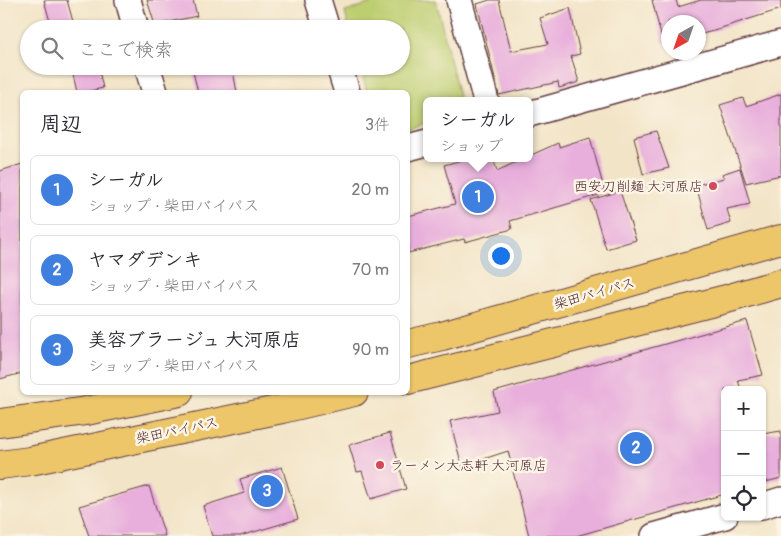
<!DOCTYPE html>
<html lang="ja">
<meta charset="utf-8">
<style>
:root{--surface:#fff;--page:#f2f2f3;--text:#2b2b33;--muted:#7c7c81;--line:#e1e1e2;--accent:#d1495b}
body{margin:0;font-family:Pangolin,"Klee One",sans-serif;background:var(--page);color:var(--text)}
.controls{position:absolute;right:15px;bottom:15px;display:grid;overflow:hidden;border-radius:8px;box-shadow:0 1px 4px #0004}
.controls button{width:45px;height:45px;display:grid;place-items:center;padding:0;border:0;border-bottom:1px solid var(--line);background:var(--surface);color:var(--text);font:25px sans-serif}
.compass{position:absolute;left:661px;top:15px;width:45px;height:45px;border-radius:50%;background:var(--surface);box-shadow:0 1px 4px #0004;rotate:220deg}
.you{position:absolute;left:500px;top:255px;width:18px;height:18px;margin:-12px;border:4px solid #fff;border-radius:50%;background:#1a73e8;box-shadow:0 0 0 8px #1a73e833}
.badge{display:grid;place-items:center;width:32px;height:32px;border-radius:50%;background:var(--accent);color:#fff;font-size:16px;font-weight:700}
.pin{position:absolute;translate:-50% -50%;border:2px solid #fff;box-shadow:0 1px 5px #0006}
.popup{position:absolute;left:423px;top:97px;width:110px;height:65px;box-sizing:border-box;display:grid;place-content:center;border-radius:8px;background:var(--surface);filter:drop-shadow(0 1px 4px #0005);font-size:16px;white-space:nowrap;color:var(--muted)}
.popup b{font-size:19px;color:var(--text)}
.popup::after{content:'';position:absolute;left:50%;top:100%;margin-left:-10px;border:10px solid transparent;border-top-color:var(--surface)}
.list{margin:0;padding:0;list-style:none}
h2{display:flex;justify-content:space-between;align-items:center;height:65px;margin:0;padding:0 20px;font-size:21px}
h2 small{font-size:16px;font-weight:400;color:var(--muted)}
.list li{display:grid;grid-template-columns:32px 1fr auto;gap:15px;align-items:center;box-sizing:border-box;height:70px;margin:0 10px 10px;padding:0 10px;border:1px solid var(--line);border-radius:8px}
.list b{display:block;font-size:19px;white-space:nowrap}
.list p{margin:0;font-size:16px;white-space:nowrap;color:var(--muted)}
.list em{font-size:16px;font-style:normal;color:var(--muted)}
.icon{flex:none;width:28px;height:28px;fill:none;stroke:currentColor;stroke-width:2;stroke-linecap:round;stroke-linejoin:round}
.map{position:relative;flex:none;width:781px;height:536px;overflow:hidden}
.search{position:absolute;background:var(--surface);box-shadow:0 1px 4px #0004;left:20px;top:20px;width:390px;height:55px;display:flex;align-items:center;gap:12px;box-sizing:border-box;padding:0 18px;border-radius:28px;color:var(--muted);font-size:19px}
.panel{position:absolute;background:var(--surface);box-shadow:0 1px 4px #0004;left:20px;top:90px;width:390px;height:305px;border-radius:8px}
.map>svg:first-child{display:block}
.green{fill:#bdce71;stroke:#84764e}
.building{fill:#e8aedc}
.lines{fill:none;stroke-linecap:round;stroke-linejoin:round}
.street-casing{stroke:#633d42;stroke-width:28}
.highway-casing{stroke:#633d42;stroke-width:30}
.street{stroke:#fff;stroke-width:25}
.highway{stroke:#ecc669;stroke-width:28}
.poi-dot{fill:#d1495b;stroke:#fcf5e5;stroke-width:2}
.labels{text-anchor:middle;stroke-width:5;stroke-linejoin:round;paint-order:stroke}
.poi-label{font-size:14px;fill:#4a1f2b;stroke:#fcf5e5;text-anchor:end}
.street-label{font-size:14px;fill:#4a1f2b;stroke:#fcf5e5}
</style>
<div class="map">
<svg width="781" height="536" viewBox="0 0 781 536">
<rect width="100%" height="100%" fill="#fcf5e5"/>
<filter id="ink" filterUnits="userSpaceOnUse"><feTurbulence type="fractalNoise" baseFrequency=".02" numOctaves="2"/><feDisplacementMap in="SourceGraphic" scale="10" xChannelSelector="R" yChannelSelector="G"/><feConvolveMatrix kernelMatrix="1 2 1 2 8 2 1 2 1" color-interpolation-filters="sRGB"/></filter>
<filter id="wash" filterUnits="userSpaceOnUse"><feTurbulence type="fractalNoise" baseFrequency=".0096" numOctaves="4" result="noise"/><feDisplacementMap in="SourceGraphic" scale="20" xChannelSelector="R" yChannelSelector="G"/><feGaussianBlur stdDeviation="1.12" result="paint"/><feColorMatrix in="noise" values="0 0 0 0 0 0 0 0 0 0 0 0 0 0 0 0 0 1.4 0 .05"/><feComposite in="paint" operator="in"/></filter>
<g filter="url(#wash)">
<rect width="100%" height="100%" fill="#f2e4c7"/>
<path class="green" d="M380 0H436L460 101H427V122L408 129V92H367L360 66H401V29H349L345 12Z"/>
<g id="blocks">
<path class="building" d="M44 0H67L75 29H52Z
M147 0H193L197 16 155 25Z
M490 0H499L511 51 548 44 540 18 570 8 580 54 571 56 579 82 559 88 558 82 499 95 477 4Z
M652 0H676L678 7 701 0H781V9L721 28V29L698 35V22H668V42L663 43Z
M71 66H98L103 88 85 92H77Z
M216 66H232L237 92H198L193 72Z
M781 94V175L746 183 720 105 743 98 746 106Z
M656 131 669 168 643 174 634 137Z
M590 137 605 193 510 221 512 229 465 242 464 239 408 253V216L455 204 444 165 469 158H493L497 171 525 158H529V156L558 143 559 147Z
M22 164V373L0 379V171Z
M740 168 750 204 727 209 731 223 708 230 696 185 724 178 722 174Z
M620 191 636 240 606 249 591 200Z
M747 321 763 375 738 380 741 390H725V494L576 536H529L508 451 462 466 450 421 498 411 494 392Z
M781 431V478L762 483V434Z
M390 433 406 489 371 499 362 471 357 472 349 445Z
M282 467 298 519 240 536H212L203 506 244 493 240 479Z
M149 486 165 536H89L79 506Z"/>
</g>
</g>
<g filter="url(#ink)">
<use href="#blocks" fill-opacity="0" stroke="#633d42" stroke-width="1"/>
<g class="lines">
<defs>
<path id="street" d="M128 0 136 29
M318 0 327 29
M459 0 486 101
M147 66 155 92
M339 66 347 92
M529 114 781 43
M408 148 427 143
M762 506 781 500
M654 536 725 516"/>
<path id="highway" d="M408 344 442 336 781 239
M408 380 730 298 781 283
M0 423 86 411 179 392
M0 465 30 461 282 409 354 392"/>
</defs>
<use href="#street" class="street-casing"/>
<use href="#highway" class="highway-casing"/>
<use href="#street" class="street"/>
<use href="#highway" class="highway"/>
</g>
</g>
<g class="poi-dot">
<circle cx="713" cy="186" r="5"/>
<circle cx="380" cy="465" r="5"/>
</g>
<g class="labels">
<g class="poi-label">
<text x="703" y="191">西安刀削麺 大河原店</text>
<text x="390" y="470" text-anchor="start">ラーメン大志軒 大河原店</text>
</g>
<g class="street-label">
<text transform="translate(594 293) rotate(-16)" y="5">柴田バイパス</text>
<text transform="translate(177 430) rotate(-12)" y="5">柴田バイパス</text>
</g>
</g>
</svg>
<div class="controls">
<button>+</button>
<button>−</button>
<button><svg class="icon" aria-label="locate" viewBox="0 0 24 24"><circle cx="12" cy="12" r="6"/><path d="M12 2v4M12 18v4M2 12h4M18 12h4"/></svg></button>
</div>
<svg class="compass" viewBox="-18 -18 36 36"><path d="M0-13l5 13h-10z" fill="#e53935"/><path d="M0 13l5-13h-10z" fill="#7c7c81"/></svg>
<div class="you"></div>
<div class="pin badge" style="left:478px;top:197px;background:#3f7fe0">1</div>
<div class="popup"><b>シーガル</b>ショップ</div>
<div class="pin badge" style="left:636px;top:448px;background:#3f7fe0">2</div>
<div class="pin badge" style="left:267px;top:491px;background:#3f7fe0">3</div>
<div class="search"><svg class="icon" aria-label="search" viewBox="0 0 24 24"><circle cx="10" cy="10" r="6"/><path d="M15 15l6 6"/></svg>ここで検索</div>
<section class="panel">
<h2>周辺<small>3件</small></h2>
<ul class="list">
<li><span class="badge" style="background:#3f7fe0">1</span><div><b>シーガル</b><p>ショップ · 柴田バイパス</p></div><em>20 m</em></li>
<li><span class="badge" style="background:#3f7fe0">2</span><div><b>ヤマダデンキ</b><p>ショップ · 柴田バイパス</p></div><em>70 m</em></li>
<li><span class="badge" style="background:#3f7fe0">3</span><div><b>美容ブラージュ 大河原店</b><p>ショップ · 柴田バイパス</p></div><em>90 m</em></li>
</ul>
</section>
</div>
